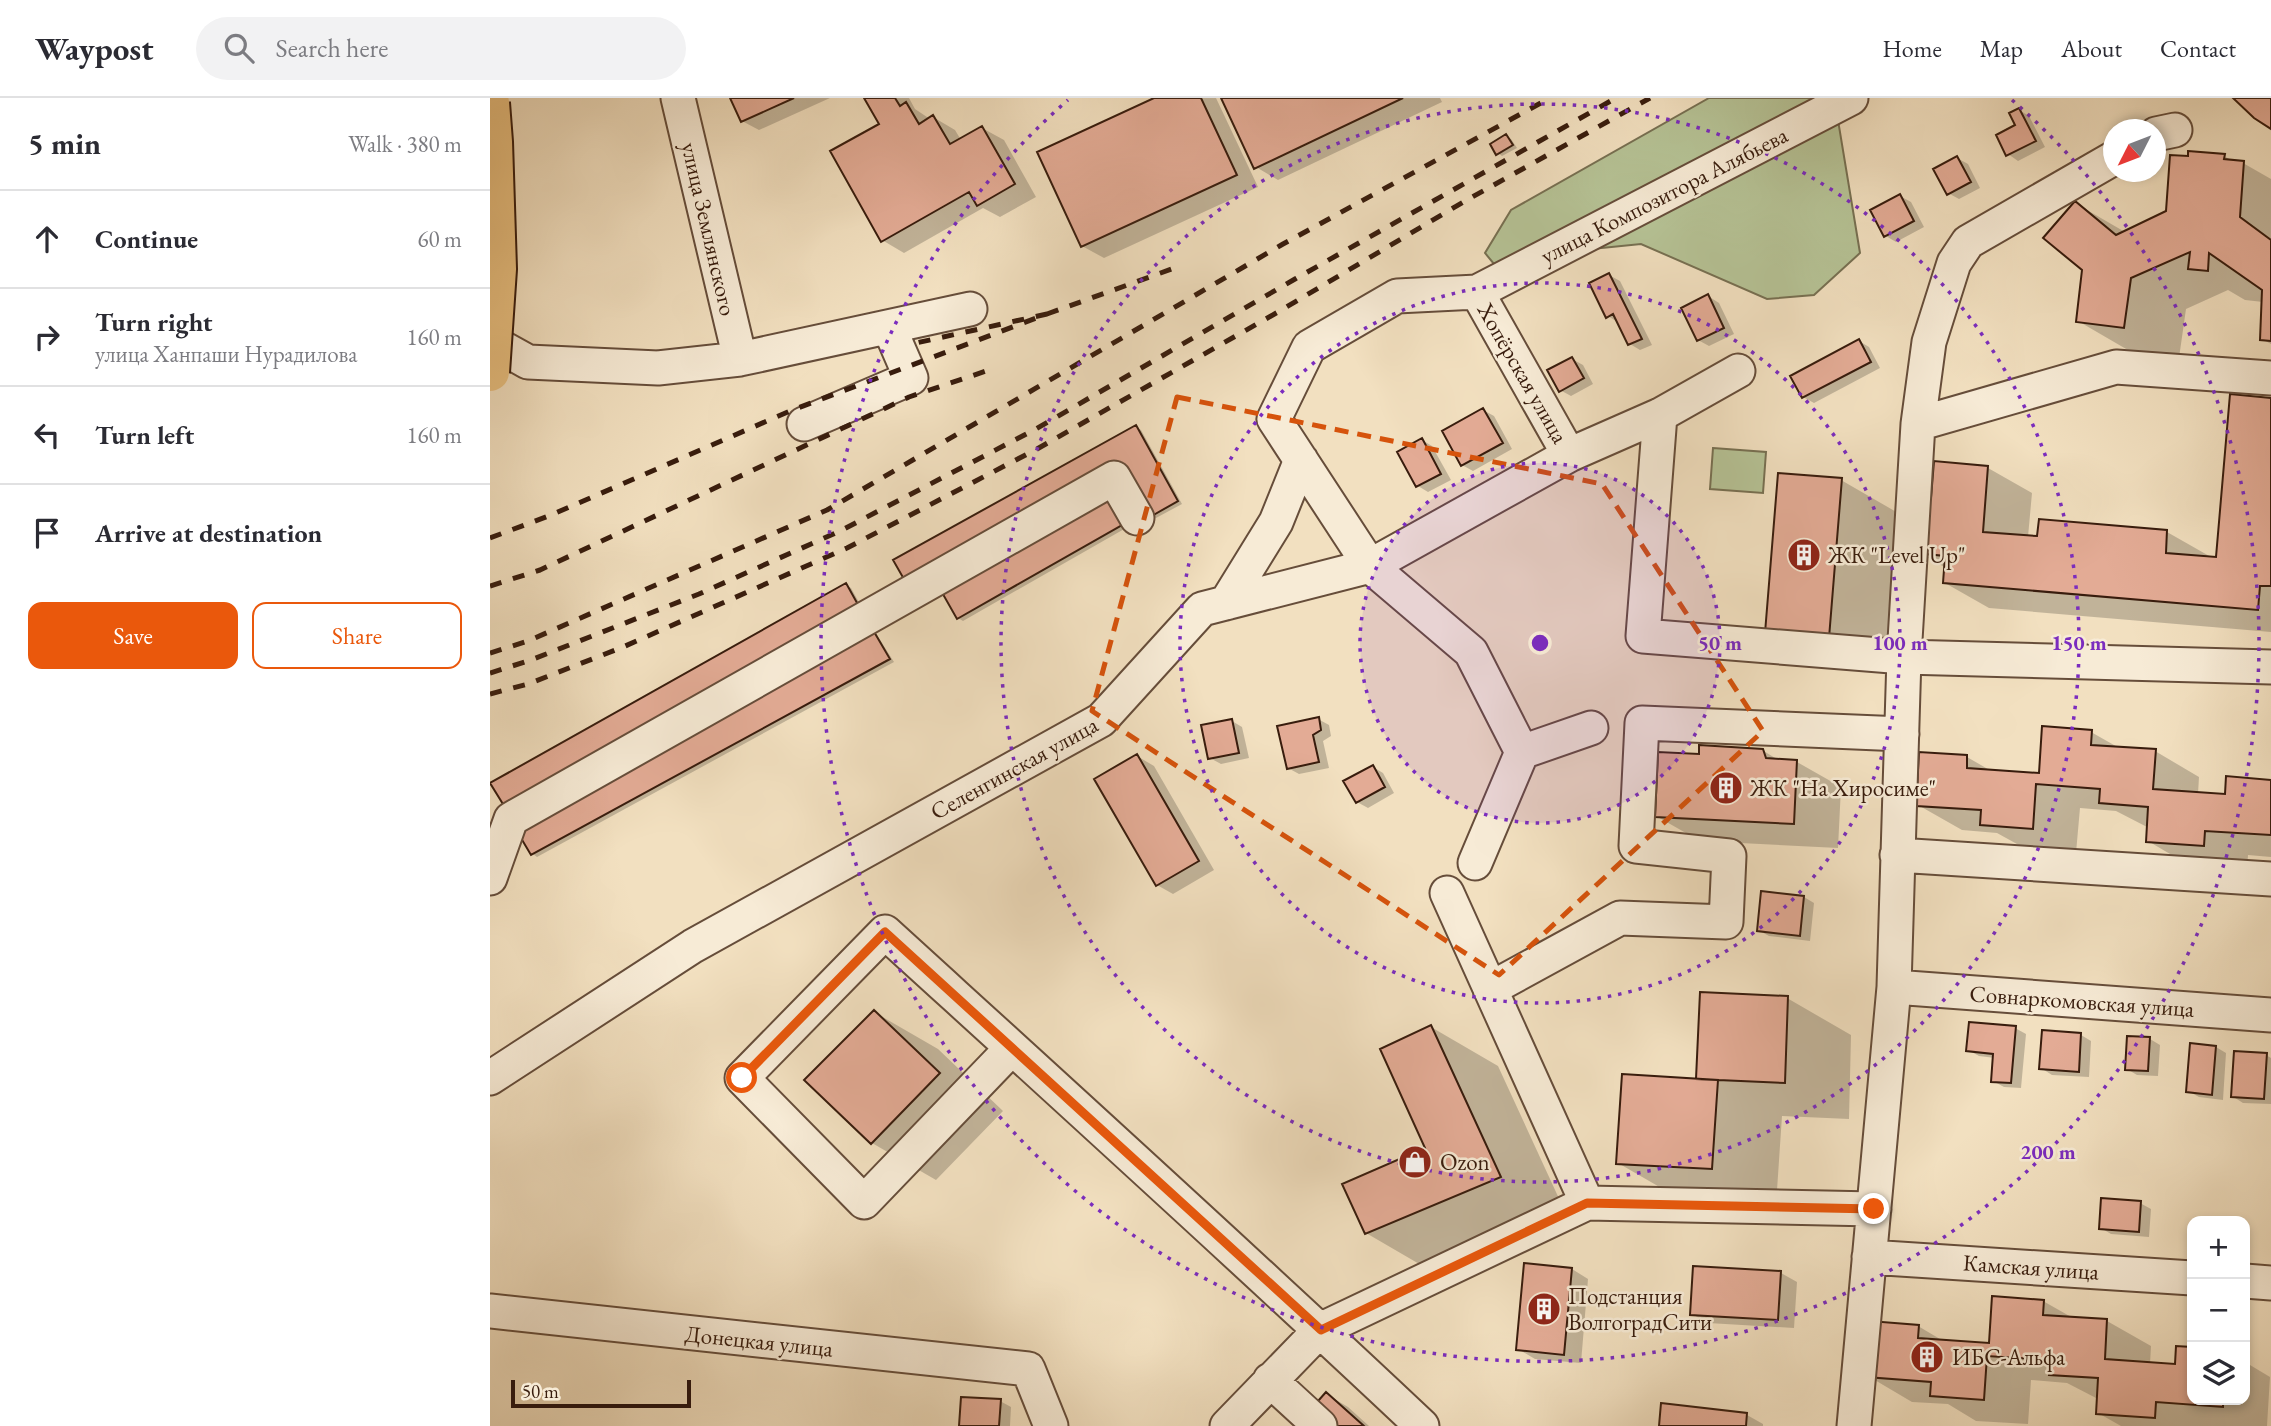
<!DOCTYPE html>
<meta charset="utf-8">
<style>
:root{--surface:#fff;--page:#f2f2f3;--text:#2b2b33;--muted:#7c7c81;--line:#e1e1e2;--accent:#ea580c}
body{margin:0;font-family:"EB Garamond",serif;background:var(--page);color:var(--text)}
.controls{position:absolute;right:21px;bottom:21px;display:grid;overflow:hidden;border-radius:14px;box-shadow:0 4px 10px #0003}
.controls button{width:63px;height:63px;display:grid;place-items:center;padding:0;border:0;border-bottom:2px solid var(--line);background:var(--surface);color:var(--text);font:35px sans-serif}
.compass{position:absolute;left:1613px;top:21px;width:63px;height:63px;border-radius:50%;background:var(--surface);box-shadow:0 4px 10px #0003;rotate:228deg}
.scale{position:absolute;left:21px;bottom:18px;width:180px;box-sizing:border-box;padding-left:7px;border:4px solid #381c0d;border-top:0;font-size:19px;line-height:24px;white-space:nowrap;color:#381c0d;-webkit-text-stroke:5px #f7ebd6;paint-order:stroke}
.stop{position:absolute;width:21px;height:21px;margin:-16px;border:5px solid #ea580c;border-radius:50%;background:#fff}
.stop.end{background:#ea580c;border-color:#fff;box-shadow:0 2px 7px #0008}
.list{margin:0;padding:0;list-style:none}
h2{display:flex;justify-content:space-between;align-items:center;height:91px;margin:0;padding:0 28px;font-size:30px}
h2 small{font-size:23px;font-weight:400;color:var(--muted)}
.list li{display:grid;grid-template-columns:46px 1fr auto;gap:21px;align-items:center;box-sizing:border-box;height:98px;padding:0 28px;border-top:2px solid var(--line)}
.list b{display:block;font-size:26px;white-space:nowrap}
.list p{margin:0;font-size:23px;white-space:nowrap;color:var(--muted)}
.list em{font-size:23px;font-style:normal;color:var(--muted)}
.actions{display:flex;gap:14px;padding:21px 28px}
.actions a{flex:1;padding:16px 0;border:2px solid var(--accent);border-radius:14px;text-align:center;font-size:24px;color:var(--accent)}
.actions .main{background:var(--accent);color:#fff}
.icon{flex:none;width:38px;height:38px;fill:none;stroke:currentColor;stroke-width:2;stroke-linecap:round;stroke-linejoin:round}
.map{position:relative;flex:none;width:1781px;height:1328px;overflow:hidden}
header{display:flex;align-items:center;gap:42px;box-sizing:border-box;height:98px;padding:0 35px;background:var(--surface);border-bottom:2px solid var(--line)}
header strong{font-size:33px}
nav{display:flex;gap:38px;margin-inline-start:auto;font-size:24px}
.search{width:490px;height:63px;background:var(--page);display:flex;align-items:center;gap:18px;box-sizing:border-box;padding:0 24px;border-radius:38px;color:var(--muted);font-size:26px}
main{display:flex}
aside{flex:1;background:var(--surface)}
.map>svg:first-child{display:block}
.green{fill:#b6c396;stroke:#777052;stroke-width:2}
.shadow{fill:#0003}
.building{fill:#e3ab95;stroke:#381c0d;stroke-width:2}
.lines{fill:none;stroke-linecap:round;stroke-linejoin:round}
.minor-casing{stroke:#664d3a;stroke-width:37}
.minor{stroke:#f7ebd6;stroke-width:33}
.rail{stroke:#381c0d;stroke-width:5;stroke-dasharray:12 12;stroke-linecap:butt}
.major-bridge-casing{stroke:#381c0d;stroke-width:42;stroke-linecap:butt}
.major-bridge{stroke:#e9c080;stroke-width:38}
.route{stroke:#ea580c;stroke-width:9}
.marked{fill:none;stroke:#d6530c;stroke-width:5;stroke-dasharray:14 9;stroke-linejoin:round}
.ring{fill:none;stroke:#7b2cbf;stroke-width:3.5;stroke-dasharray:3.5 7}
.labels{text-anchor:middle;stroke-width:5;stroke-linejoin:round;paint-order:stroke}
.street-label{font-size:23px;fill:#381c0d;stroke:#f7ebd6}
.poi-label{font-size:23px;fill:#381c0d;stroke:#f7ebd6;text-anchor:start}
.centre{fill:#7b2cbf;stroke:#f7ebd6;stroke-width:3.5}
.ring-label{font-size:21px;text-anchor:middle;font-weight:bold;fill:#7b2cbf;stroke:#f7ebd6;stroke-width:5;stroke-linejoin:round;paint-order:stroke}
</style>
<header>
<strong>Waypost</strong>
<div class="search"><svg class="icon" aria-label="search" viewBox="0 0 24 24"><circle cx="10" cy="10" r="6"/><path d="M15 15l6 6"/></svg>Search here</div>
<nav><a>Home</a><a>Map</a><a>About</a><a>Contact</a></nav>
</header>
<main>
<aside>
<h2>5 min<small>Walk · 380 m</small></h2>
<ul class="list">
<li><svg class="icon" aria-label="ahead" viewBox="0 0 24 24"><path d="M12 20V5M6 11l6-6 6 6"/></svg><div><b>Continue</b></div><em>60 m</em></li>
<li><svg class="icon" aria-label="right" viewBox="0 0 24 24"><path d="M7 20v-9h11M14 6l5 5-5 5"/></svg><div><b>Turn right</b><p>улица Ханпаши Нурадилова</p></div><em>160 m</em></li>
<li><svg class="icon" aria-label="left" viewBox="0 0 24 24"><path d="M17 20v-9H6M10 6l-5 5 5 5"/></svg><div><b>Turn left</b></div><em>160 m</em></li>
<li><svg class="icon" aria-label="arrive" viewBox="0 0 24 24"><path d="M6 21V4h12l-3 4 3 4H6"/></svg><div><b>Arrive at destination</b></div></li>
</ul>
<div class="actions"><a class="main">Save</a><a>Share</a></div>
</aside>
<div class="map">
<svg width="1781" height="1328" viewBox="0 0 1781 1328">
<rect width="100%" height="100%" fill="#f2e0c0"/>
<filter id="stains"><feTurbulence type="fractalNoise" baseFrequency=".00286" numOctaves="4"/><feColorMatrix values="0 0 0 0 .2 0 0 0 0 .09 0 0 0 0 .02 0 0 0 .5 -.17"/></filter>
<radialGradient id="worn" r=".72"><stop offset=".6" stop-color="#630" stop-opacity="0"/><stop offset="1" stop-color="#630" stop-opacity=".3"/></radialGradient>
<path class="green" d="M1219 0H1329L1346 10 1370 155 1324 197 1277 201 1151 146 1082 153 1009 172 995 155 1021 112Z
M1223 350 1276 354 1273 395 1220 391Z"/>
<path class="shadow" d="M242 0H340L269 32 252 23Z
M376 0H419L425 11 440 21 443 19 465 32 471 42 492 30 514 42 546 99 510 119 493 110 414 155 392 142 391 26Z
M669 0H726L768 89 614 160 592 148Z
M733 0H950L952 4 788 82 766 69Z
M1529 12 1539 18 1555 49 1528 63 1518 56 1527 27Z
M1016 38 1021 41 1027 50 1012 58 1008 55Z
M1734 58 1744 64 1753 65 1781 81V246L1772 241 1773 204 1755 202 1738 192 1696 211 1689 260 1643 255 1588 223 1594 172 1585 105 1635 134 1678 114Z
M1467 60 1478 66 1490 90 1469 101 1458 95Z
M1410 98 1421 104 1434 129 1406 144 1396 138Z
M1119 177 1130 183 1162 247 1150 252 1140 246 1129 225 1118 218Z
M1218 198 1229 205 1244 236 1219 248 1208 242Z
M1369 243 1379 249 1390 270 1324 305 1313 299Z
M1082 261 1093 267 1103 286 1081 298 1070 292Z
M1741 298 1781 301V534L1499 510 1455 485 1456 470 1428 454 1443 402 1498 370 1542 395 1538 439 1677 434 1721 459 1728 461Z
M993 312 1004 318 1022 351 983 373 972 367Z
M646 329 651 332 692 406 666 420 662 417 421 485Z
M932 342 942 348 961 382 938 394 928 388Z
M1351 382 1415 419 1403 576 1341 571 1277 534Z
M620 402 636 430 473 523 468 520Z
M356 487 361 490 375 515 23 712Z
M383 534 387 537 404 564 47 759 43 756Z
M828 621 839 627 841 638 833 643 839 670 809 676 798 670Z
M742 623 752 629 759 660 731 666 720 660Z
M1601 634 1631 651 1665 653 1709 679 1708 696 1737 698 1738 680 1781 683V759L1758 757 1757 773 1702 769 1658 743 1659 730 1626 713 1590 710 1586 755 1536 751 1507 735 1472 732 1428 707 1477 659 1503 674 1551 677Z
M1272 652 1290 663 1307 664 1351 689 1348 750 1210 743 1166 718 1211 658Z
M647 658 664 668 724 772 683 796 667 787Z
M883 669 893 675 904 695 878 710 867 704Z
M1314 799 1324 805 1320 843 1279 838 1268 832Z
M1297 900 1361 937 1359 1021 1292 1018 1286 1107 1192 1102 1128 1065 1207 983Z
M384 914 448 951 513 1013 446 1082 382 1045Z
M941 929 1008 968 1077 1118 943 1174 876 1135 938 1051Z
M1525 930 1536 936 1531 990 1514 989 1503 983 1505 960 1489 958 1478 952Z
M1591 937 1601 943 1599 979 1562 977 1551 970Z
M1660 941 1670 947 1668 978 1647 977 1637 971Z
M1726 949 1736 955 1733 1002 1709 999 1698 993Z
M1776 957 1781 960V1006L1753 1005 1742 998Z
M1650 1105 1661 1111 1659 1139 1621 1136 1611 1130Z
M1082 1171 1098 1181 1091 1265 1045 1261 1028 1251Z
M1291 1175 1307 1184 1304 1230 1218 1225 1202 1216Z
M1553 1203 1583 1220 1617 1223 1661 1248 1660 1266 1687 1268 1688 1250 1702 1251V1302H1755V1264L1780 1279 1777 1328H1631L1608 1315V1301L1577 1285 1541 1282 1538 1326 1486 1323 1458 1306 1422 1304 1378 1278 1428 1228 1455 1244 1501 1247Z
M836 1296 858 1309 879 1328H807Z
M510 1303 521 1309 520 1328H471Z
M1173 1307 1257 1317 1273 1326V1328H1171Z"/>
<path class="building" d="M240 0H304L251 24Z
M374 0H405L410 8 416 4 429 26 443 17 460 46 492 28 525 86 487 108 479 94 391 144 340 53 389 26Z
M664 0H711L747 77 591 149 547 54Z
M731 0H913L764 71Z
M1743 0H1781V31L1764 20Z
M1529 10 1546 43 1516 58 1506 37 1525 27 1519 15Z
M1016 36 1023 47 1006 57 1000 46Z
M1698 53 1735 56 1734 61 1754 63 1750 119 1781 142V243L1770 242 1772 192 1719 155 1718 173 1698 171 1700 154 1641 180 1634 230 1586 224 1592 172 1553 140 1585 103 1626 137 1676 113 1680 57 1698 58Z
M1467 58 1481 84 1457 97 1443 71Z
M1410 96 1424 123 1394 139 1380 112Z
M1119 175 1152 241 1138 247 1123 216 1116 220 1099 185Z
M1218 196 1234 230 1207 243 1191 210Z
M1369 241 1381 264 1312 300 1300 278Z
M1082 259 1094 280 1069 294 1057 272Z
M1740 296 1781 300V488H1770L1768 512 1453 485 1455 458 1426 455 1431 399 1441 400 1444 363 1498 368 1493 434 1547 438 1549 421 1677 432 1676 455 1726 459Z
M993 310 1013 345 971 368 952 333Z
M646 327 688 403 660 419 630 364 415 483 403 462Z
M932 340 951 376 926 389 907 354Z
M1288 375 1352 380 1339 540 1275 535Z
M615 397 632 427 467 521 450 491Z
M356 485 371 512 16 711 0 685Z
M383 532 400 561 41 757 25 730Z
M829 619 831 632 823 637 829 664 797 671 787 628Z
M742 621 749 655 718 661 711 627Z
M1552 628 1602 632 1601 647 1666 651 1663 691 1735 696 1736 678 1781 682V737L1715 733 1714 748 1656 744 1658 709 1609 705 1610 691 1546 686 1543 731 1490 727 1491 712 1426 708 1429 654 1477 657V670L1549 675Z
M1209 647 1273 651 1276 660 1307 662 1304 726 1165 719 1168 654 1209 656Z
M647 656 709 763 666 788 604 681Z
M883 667 895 689 866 705 853 683Z
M1271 793 1314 798 1310 838 1267 833Z
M1210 894 1298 898 1295 985 1206 981Z
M384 912 450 975 381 1046 314 982Z
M1479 924 1526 928 1521 985 1501 984 1503 956 1476 953Z
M941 927 1011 1079 875 1136 852 1086 935 1050 890 951Z
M1552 932 1591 935 1589 974 1549 971Z
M1637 938 1660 939 1658 973 1635 972Z
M1700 945 1726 948 1722 997 1696 994Z
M1744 953 1777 955 1774 1001 1741 999Z
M1132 976 1228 982 1222 1071 1126 1066Z
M1611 1100 1651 1103 1649 1134 1609 1131Z
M1034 1165 1082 1170 1074 1257 1026 1252Z
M1203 1168 1291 1173 1288 1222 1200 1217Z
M1502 1198 1554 1202 1553 1217 1617 1221 1615 1261 1685 1266 1686 1248 1702 1249V1302H1733V1309L1666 1304 1665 1320 1606 1316 1608 1280 1559 1277 1560 1262 1497 1258 1494 1302 1440 1298 1441 1284 1376 1279 1380 1223 1429 1227 1428 1240 1499 1245Z
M836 1294 874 1328H806Z
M471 1299 511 1301 509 1328H469Z
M1171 1305 1257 1315 1256 1328H1169Z"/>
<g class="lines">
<defs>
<path id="minor" d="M188 0 250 261
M1666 36 1685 32
M987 194 1079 357
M0 243 38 264 168 270 250 261 480 211
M1170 317 1153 538 1414 559 1781 569
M314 326 421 280 399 229
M1428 326 1626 269 1781 280
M736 505 786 424 811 362
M1101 630 1032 654 981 554 880 468 784 321 819 249 907 198 987 194 1361 0
M1407 757 1781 781
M985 765 1032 654
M0 780 21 721 624 380 647 420
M1404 889 1781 917
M1000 891 1130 820 1236 824 1239 758 1146 748 1152 625 1412 636
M522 950 374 1104 252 980 395 834C575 998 755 1161 932 1328
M0 980 203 848 611 622 712 511 880 468 1079 357 1170 317 1248 273
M1097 1105 1384 1111
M1379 1159 1702 1180
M1755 1183 1781 1185
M0 1213 538 1271 561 1328
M780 1282 830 1328
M737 1328 830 1232 1097 1105 957 795
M1364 1328 1404 889 1414 559 1428 326 1439 244 1464 165 1478 144 1624 60"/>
</defs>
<use href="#minor" class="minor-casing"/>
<use href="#minor" class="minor"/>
<path class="rail" d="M557 216 690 168
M0 440 61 417 300 313 557 216 426 245
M0 488 50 472 419 299 499 272
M0 555 38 543 337 412 793 146 1060 0
M0 575 41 562 209 496 350 433 544 332 805 181 1126 0
M0 596 38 586 133 549 357 450 547 351 788 214 975 103 1160 0"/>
<defs>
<path id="major-bridge" d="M0 5 3 44 7 171 0 274"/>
</defs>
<use href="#major-bridge" class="major-bridge-casing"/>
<use href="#major-bridge" class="major-bridge"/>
</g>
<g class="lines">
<path class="route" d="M252 980 395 834 831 1232 1097 1105 1384 1111"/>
</g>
<path class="marked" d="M687 299 1112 386 1273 633 1009 877 602 613Z"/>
<circle cx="1050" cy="545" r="180" fill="#7b2cbf" fill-opacity=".12"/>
<g class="ring">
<circle cx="1050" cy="545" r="180"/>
<circle cx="1050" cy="545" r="360"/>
<circle cx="1050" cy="545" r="539"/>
<path d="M1522 2A719 719 0 1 1 578 2"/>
</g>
<defs>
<symbol id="building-disc" viewBox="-11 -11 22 22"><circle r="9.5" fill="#8f2418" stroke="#f7ebd6"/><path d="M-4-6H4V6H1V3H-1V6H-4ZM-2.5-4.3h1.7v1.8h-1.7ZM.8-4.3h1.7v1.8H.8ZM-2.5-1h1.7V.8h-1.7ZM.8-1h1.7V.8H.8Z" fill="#fff"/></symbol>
<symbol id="shop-disc" viewBox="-11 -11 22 22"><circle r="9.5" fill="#8f2418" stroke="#f7ebd6"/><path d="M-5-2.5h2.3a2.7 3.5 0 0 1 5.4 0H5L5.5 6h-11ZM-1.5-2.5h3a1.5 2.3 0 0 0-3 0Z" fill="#fff"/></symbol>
</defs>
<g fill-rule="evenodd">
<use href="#building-disc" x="1295" y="438" width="38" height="38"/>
<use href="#building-disc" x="1217" y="671" width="38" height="38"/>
<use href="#shop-disc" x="906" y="1045" width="38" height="38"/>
<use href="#building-disc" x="1035" y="1192" width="38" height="38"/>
<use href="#building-disc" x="1418" y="1240" width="38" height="38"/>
</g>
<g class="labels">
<g class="street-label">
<text transform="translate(1174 97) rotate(-27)" y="8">улица Композитора Алябьева</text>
<text transform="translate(219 131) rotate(77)" y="8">улица Землянского</text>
<text transform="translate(1033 275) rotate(60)" y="8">Хопёрская улица</text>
<text transform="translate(524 670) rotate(-29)" y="8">Селенгинская улица</text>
<text transform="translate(1592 903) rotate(4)" y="8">Совнаркомовская улица</text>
<text transform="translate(1541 1169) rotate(4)" y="8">Камская улица</text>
<text transform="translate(269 1243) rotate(6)" y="8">Донецкая улица</text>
</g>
<g class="poi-label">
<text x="1338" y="465">ЖК "Level Up"</text>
<text x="1260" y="698">ЖК "На Хиросиме"</text>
<text x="950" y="1072">Ozon</text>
<text x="1078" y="1206">Подстанция<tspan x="1078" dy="26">ВолгоградСити</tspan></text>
<text x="1462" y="1267">ИБС-Альфа</text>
</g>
</g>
<circle cx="1050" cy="545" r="10" class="centre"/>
<g class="ring-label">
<text x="1230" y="552">50 m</text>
<text x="1410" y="552">100 m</text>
<text x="1589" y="552">150 m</text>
<text x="1558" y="1061">200 m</text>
</g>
<rect width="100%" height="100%" filter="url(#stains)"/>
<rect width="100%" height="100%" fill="url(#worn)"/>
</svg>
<div class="controls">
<button>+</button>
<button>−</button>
<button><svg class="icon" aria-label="layers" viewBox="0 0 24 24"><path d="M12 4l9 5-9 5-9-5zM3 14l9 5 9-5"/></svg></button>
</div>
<svg class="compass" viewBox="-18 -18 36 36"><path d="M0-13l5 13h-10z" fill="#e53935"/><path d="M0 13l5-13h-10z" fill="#7c7c81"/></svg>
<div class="scale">50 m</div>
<div class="stop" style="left:252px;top:980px"></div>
<div class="stop end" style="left:1384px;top:1111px"></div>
</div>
</main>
